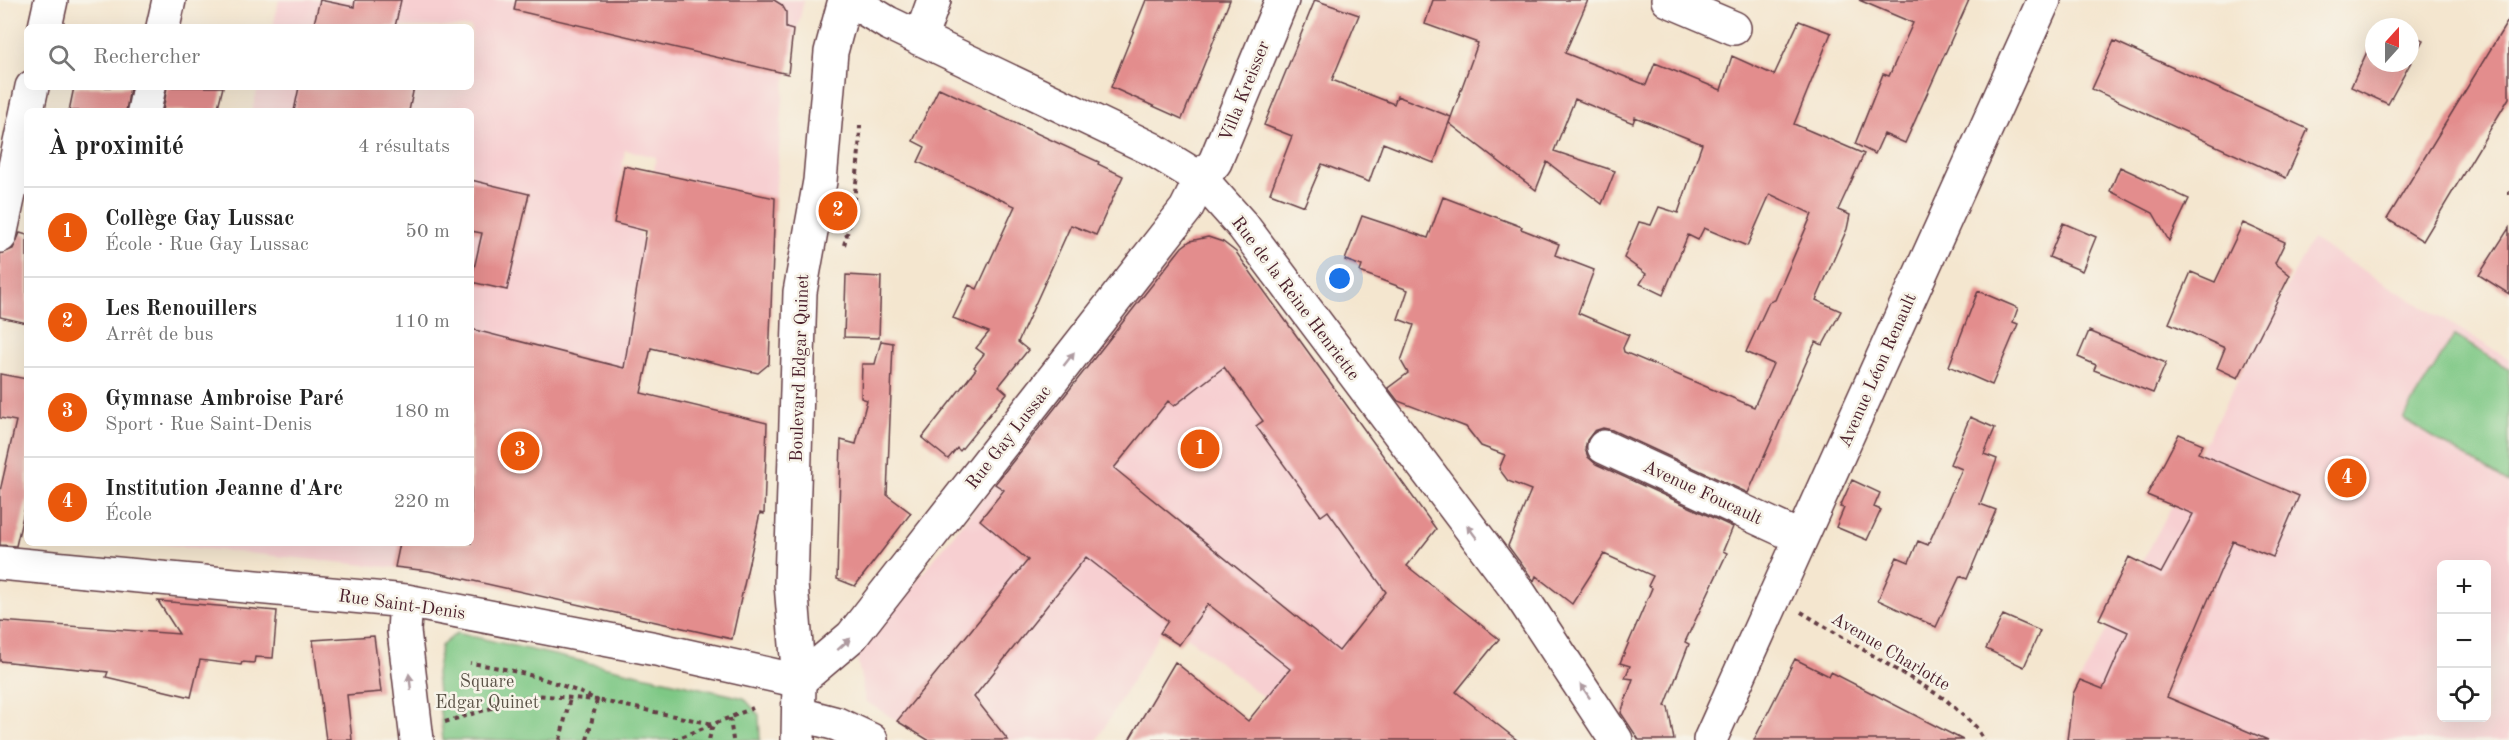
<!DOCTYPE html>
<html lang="fr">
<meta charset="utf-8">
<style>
:root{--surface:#fff;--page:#f6f6f6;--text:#222;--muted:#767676;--line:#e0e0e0;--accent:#ea580c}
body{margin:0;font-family:"Old Standard TT",serif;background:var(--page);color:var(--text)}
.controls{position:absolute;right:18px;bottom:18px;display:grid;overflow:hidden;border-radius:9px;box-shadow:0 6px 24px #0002}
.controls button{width:54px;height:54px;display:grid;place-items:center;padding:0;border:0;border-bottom:2px solid var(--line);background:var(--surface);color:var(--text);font:30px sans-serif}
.compass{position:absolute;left:2365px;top:18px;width:54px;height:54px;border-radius:50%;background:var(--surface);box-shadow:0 6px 24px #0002;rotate:21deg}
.you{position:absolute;left:1340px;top:279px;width:21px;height:21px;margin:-15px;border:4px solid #fff;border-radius:50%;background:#1a73e8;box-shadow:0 0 0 9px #1a73e833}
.badge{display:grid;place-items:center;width:39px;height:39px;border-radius:50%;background:var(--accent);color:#fff;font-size:20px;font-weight:700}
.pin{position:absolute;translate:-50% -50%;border:3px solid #fff;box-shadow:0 2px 6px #0006}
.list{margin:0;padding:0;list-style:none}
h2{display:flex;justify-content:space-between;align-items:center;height:78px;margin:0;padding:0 24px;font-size:26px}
h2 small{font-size:20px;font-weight:400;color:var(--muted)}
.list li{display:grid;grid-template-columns:39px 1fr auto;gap:18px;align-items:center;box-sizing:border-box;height:90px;padding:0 24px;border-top:2px solid var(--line)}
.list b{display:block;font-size:22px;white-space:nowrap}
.list p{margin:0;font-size:20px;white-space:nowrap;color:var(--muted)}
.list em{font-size:20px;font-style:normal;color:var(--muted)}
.icon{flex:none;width:33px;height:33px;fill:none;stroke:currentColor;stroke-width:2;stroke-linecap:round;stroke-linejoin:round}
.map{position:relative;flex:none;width:2509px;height:740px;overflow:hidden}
.search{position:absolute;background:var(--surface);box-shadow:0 6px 24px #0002;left:24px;top:24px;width:450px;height:66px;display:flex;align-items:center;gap:15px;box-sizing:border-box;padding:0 21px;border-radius:9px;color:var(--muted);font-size:22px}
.panel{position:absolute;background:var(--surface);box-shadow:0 6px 24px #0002;left:24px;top:108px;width:450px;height:438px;border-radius:9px}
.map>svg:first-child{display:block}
.built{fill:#f7cfd1;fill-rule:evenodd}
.green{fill:#7ec885;stroke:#647458;stroke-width:1.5}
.building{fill:#e38d8d;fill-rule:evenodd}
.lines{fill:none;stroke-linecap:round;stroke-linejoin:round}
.minor-casing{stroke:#643d44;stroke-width:36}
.tertiary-casing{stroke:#643d44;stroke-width:36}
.path{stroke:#643d44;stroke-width:4;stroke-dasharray:4.5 4.5;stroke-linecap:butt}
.minor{stroke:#fff;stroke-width:33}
.tertiary{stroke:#fff;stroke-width:33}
.oneway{fill:#ae9aa0}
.labels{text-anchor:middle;stroke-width:5;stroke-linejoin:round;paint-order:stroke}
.street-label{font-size:18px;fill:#4a1f2b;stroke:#f7f3e8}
.park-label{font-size:18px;fill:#5a5246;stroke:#f7f3e8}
</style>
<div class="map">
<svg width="2509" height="740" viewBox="0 0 2509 740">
<rect width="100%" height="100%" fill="#f7f3e8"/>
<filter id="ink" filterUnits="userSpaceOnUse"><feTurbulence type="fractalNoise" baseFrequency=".0167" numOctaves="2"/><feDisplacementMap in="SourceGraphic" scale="12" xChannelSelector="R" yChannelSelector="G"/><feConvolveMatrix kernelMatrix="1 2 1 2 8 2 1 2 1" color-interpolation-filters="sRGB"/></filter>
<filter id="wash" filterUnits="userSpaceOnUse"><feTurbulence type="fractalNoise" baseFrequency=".008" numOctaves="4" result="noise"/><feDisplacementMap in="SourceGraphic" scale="24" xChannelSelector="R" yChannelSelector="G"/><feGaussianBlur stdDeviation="1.35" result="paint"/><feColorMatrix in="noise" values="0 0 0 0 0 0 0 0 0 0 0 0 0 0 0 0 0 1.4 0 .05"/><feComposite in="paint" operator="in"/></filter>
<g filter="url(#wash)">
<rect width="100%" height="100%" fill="#f4e6cf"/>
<path class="built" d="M279 0H804L784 88 775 198 654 171 656 157 625 150 614 222 638 229 644 245 627 351 598 474 554 599 426 571 149 543H471V111H252L258 87H471V27H273Z
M1208 237 1228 245 1236 252 1436 528 1421 540 1425 543 1287 716 1167 621 1097 740H928L865 701 857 656 1182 247 1190 241Z
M2312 239 2509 359V740H2071L2073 694ZM2442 564H2486V718H2442Z"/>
<path class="green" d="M2454 335 2509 369V483L2403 419Z
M457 633 744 698 759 715 760 740H443L436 674 441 646Z"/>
<g id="blocks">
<path class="building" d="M320 0 354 7 355 0H401L395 27H313Z
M516 0H774L782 5 786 12V28L793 30 788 74 514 10Z
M1146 0H1230L1182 119 1111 87Z
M1315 0 1359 15 1332 80 1394 104 1397 96 1451 117 1434 163 1383 143 1369 182 1322 164 1304 206 1270 193 1292 136 1264 125Z
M1433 0H1588L1565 53 1646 85 1655 63 1721 90 1732 56 1774 75 1799 21 1831 33 1794 124 1864 154 1838 210 1850 215 1847 229 1816 300 1841 311 1823 345 1816 342 1814 345 1748 493 1612 430 1603 428 1594 431 1587 440 1585 449 1588 457 1596 464 1733 527 1723 551 1727 553 1685 642 1689 644 1665 706 1668 707 1674 740H1639L1621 713 1633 679 1625 678 1630 666 1620 663 1652 588 1648 586 1653 576 1604 554 1572 604 1536 576 1534 581 1508 546 1531 490 1508 481 1499 469 1505 455 1481 446 1466 427 1398 401 1388 388 1408 373 1401 361 1414 325 1398 319 1408 290 1360 272 1362 266 1345 260 1362 216 1428 238 1443 197 1522 227 1521 229 1559 244 1555 255 1594 270 1578 313 1629 335 1623 348 1624 352 1754 407 1773 364 1746 352 1769 302 1775 300 1812 214 1770 194 1747 246 1704 228 1698 240 1688 235 1663 295 1640 284 1646 274 1624 258 1639 222 1651 225 1659 207 1678 213 1702 144 1635 117 1633 123 1575 99 1554 151 1615 171 1602 204 1547 162 1536 190 1449 123 1478 43 1425 24Z
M1859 0H1969L1905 143 1884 134 1875 154 1855 144 1883 74 1889 76 1913 23Z
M2509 19V98L2423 241 2387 219Z
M2410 34 2423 40 2388 104 2351 87 2372 41 2374 63H2410Z
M2114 41 2308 129 2286 178 2092 89Z
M74 87H130L126 111H69Z
M167 87H223L217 111H163Z
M299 87H414L409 111H294Z
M939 88 1099 162 1098 164 1123 176 1096 235 1071 225 1018 342 1028 350 999 386 1007 393 960 451 957 448 948 459 922 438 976 369 974 367 984 354 976 348 989 332 953 318 969 285 977 289 1015 206 918 162 925 147 913 141Z
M624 166 775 198 769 364 758 373 651 348 641 393 767 423 764 514 760 513 732 639 429 571 395 567 400 543H471V329L624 368 646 231 614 223Z
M2120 167 2189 199 2169 241 2153 213 2110 191Z
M471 180 529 194 507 290 471 282 482 233 471 231Z
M2063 223 2096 237 2082 271 2049 257Z
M2243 223 2285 242 2275 263 2290 275 2238 378 2217 368 2225 348 2169 323 2191 272 2215 282Z
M2509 228V294L2479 275Z
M20 233 27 235V323L0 317V254L13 249Z
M1208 237 1223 242 1236 252 1436 529 1407 566 1499 639 1456 692 1517 740H1129L1175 662 1248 721 1290 669 1208 604 1179 645 1160 633 1168 621 1086 557 974 697 1008 740H928L897 721 1028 560 980 520 1004 490 995 484 1182 247 1190 241ZM1224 367 1263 421 1256 426 1321 516 1328 511 1386 592 1339 651 1114 468 1168 401 1174 406Z
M846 275 881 277 879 338 844 337Z
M1978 291 2018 308 2013 322 2018 324 1992 385 1949 366Z
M2089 331 2166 363 2153 393 2094 370 2096 365 2078 357Z
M881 341 893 343 887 495 911 513 855 586 837 579 841 440 856 444 867 400 861 398 862 364H875Z
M0 374 27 379V499L16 546 0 545V491L16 421 0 418Z
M1970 417 1995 428 1984 454 1997 459 1980 504 1996 510 1967 579 1960 576 1936 627 1878 600 1897 557 1909 562 1918 541 1928 545 1962 469 1950 464Z
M2179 434 2203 444 2198 453 2299 496 2273 557 2233 541 2167 697 2268 740H2067L2073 694 2080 680 2103 689 2128 632 2099 619 2129 557 2161 573 2193 514 2147 495Z
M1852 480 1880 493 1874 507 1881 510 1867 540 1836 527 1844 508 1840 507Z
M158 601 277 611 273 658 255 657 254 663 242 662 241 665 200 660 191 697 106 677 108 672 0 661V621L179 634Z
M2003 615 2040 631 2024 667 1986 649Z
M374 636 381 692 347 695 352 740H326L313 640Z
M1795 659 1829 676 1831 672 1963 740H1754Z"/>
</g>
</g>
<g filter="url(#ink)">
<use href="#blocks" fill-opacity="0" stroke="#643d44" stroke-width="1.5"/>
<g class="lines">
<defs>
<path id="minor" d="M850 0 888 23 1152 149 1201 179 1243 226 1520 594 1616 740
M1668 0 1734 28
M45 27 51 0
M163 27 169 0
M920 39 934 0
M144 111 149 87
M0 236 32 87
M1604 447 1801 538
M0 563 406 601 656 649 799 681 852 636 1186 209 1201 179 1215 162 1282 0
M406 601 404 631 417 740
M799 714 837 724 871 740
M1710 740 2044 0"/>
<path id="tertiary" d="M798 740 799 681 791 584 800 292 820 181 831 52 845 0"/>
</defs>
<use href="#minor" class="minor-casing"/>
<use href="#tertiary" class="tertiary-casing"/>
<path class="path" d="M2507 193H2509
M844 245C855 207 859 164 860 125
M1801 612 1945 699 1976 727 1984 740
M730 718 733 740
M445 722 535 695 597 700C554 680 517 670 470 663
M560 740 570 698
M587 740 597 700 713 724 709 740
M674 740 753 708"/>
<use href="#minor" class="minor"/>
<use href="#tertiary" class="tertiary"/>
</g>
<defs><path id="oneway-solid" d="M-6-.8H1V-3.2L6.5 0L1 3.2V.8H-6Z" transform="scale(1.5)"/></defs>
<g class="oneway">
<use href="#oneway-solid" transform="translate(1069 359) rotate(-52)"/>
<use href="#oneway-solid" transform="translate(1472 532) rotate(-127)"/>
<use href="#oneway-solid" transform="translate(844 644) rotate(-42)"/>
<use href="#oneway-solid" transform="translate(410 682) rotate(-97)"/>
<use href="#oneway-solid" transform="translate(1585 691) rotate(-124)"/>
</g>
</g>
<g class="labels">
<g class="street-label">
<text transform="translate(1244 91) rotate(-68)" y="6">Villa Kreisser</text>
<text transform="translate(1296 298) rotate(53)" y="6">Rue de la Reine Henriette</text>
<text transform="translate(799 368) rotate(-88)" y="6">Boulevard Edgar Quinet</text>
<text transform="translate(1877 370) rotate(-66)" y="6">Avenue Léon Renault</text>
<text transform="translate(1008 437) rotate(-52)" y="6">Rue Gay Lussac</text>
<text transform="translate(1703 492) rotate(25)" y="6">Avenue Foucault</text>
<text transform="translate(402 604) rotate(8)" y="6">Rue Saint-Denis</text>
<text transform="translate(1891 651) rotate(31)" y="6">Avenue Charlotte</text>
</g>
<g class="park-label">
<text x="487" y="687">Square<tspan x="487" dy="21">Edgar Quinet</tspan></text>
</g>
</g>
</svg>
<div class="controls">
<button>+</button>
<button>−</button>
<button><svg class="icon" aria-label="locate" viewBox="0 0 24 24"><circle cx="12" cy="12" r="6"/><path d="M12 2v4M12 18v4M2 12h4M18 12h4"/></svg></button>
</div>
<svg class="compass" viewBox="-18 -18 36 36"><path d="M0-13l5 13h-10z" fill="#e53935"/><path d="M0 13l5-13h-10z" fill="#767676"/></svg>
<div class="you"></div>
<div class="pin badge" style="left:1200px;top:449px">1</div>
<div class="pin badge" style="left:838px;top:211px">2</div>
<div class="pin badge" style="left:520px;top:451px">3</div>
<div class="pin badge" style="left:2347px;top:478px">4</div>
<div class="search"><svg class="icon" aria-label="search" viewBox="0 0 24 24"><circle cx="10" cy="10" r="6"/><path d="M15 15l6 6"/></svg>Rechercher</div>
<section class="panel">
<h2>À proximité<small>4 résultats</small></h2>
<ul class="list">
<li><span class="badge">1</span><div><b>Collège Gay Lussac</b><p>École · Rue Gay Lussac</p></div><em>50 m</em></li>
<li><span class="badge">2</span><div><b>Les Renouillers</b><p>Arrêt de bus</p></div><em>110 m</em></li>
<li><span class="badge">3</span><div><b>Gymnase Ambroise Paré</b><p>Sport · Rue Saint-Denis</p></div><em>180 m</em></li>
<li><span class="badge">4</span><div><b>Institution Jeanne d'Arc</b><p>École</p></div><em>220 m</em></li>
</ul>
</section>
</div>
